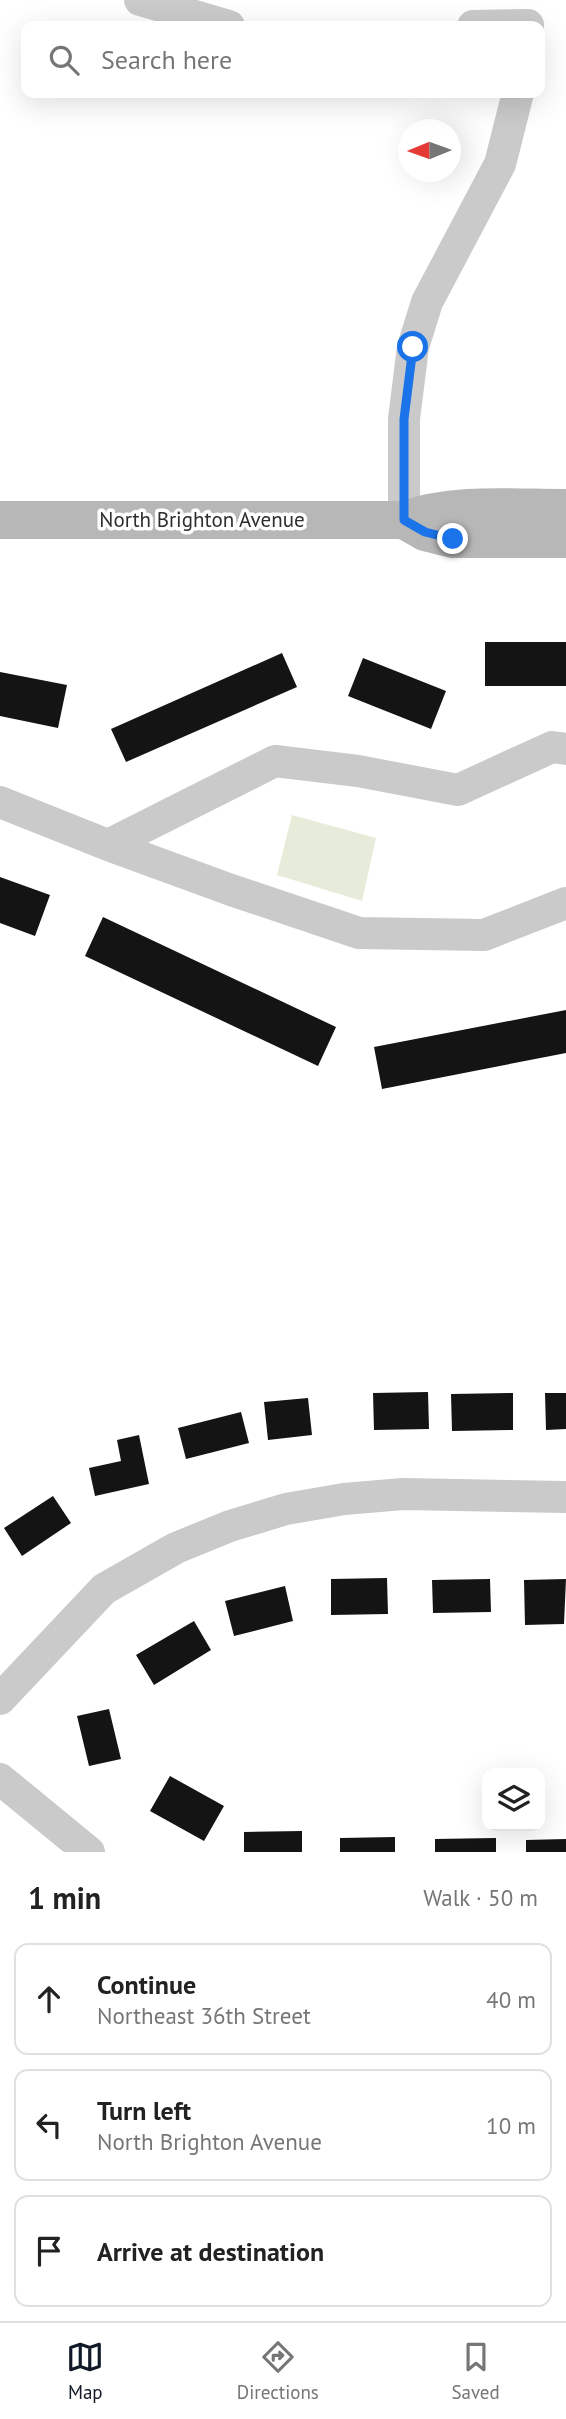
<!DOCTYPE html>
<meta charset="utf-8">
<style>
:root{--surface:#fff;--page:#f2f2f2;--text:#222;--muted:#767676;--line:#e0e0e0;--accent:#111827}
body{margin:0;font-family:"PT Sans",sans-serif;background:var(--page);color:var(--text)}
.controls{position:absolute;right:21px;bottom:21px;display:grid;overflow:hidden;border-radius:14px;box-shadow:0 7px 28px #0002}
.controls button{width:63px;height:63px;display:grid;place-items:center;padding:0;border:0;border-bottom:2px solid var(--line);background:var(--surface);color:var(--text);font:35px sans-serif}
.compass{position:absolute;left:398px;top:119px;width:63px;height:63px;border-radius:50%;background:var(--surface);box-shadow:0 7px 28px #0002;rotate:269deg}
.stop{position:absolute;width:21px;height:21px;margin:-16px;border:5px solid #1a73e8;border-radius:50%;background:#fff}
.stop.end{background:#1a73e8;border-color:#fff;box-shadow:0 2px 7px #0008}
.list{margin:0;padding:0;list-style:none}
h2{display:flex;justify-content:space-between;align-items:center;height:91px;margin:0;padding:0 28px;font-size:30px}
h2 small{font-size:23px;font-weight:400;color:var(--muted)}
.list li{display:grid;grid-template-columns:46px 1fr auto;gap:21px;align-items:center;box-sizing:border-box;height:112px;margin:0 14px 14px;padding:0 14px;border:2px solid var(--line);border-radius:14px}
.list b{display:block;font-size:26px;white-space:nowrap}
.list p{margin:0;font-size:23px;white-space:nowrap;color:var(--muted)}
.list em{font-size:23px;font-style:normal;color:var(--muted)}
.icon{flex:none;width:38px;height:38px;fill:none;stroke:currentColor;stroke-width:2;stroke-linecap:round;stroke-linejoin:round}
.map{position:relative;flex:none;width:566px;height:1852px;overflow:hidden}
.search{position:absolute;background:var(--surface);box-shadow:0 7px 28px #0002;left:21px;right:21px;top:21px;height:77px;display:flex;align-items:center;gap:18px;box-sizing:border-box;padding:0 24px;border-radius:14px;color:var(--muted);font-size:26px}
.sheet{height:469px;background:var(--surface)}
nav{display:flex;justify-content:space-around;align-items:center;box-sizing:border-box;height:98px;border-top:2px solid var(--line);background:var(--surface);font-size:19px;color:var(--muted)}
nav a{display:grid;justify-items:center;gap:4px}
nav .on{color:var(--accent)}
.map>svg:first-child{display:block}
.green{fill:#e6ecd9}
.building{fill:#141414}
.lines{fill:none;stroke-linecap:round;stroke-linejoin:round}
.minor{stroke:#cacaca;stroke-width:32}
.secondary{stroke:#b7b7b7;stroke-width:38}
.route{stroke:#1a73e8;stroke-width:9}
.labels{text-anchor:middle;stroke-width:7;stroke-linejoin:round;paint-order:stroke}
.street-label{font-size:21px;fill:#2d2d2d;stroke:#fff}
</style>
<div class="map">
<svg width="566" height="1852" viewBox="0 0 566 1852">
<rect width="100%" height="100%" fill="#fff"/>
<path class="green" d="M292 815 376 838 362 901 277 875Z"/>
<path class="building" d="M485 642H566V686H485Z
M282 653 297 687 126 762 111 729Z
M363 658 446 691 431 729 348 696Z
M0 672 67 685 58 728 0 716Z
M0 877 50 895 35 936 0 923Z
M103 917 336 1027 318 1066 85 956Z
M566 1010V1053L382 1089 374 1047Z
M428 1392 429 1429 374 1430 373 1393Z
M513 1393V1430L452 1431 451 1394Z
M545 1393H566V1429L546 1430Z
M308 1398 312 1435 268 1440 264 1402Z
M241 1412 249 1443 186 1459 178 1428Z
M139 1435 149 1484 95 1496 89 1468 121 1461 117 1440Z
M53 1496 71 1523 22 1556 4 1528Z
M387 1578 388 1614 331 1615V1579Z
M490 1579 491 1612 433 1613 432 1580Z
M566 1579 564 1624 525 1625 524 1580Z
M285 1586 293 1621 234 1636 225 1601Z
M194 1621 211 1650 154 1685 136 1655Z
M109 1709 121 1759 89 1766 77 1716Z
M170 1776 224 1806 204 1841 150 1811Z
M302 1831V1852H244V1832Z
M395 1837V1852H340V1838Z
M496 1838V1852H435V1839Z
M566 1839V1852H526V1840Z"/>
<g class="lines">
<path class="minor" d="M140 0 229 26
M473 26 528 25
M404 520V419L413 347 427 302 500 164 518 93
M566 749 552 747 458 790 358 771 275 761 108 845 231 890 359 933 484 935 566 903
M0 802 108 845
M0 1699 104 1589 176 1548 230 1526 286 1509 344 1499 403 1494 566 1497
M0 1779 89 1852"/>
<path class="secondary" d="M0 520H404C455 502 512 508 566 508
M404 520 425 532 453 539H566"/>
</g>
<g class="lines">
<path class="route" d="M413 347 404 419V520L425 532 453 539"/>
</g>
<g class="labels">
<g class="street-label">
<text x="202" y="527">North Brighton Avenue</text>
</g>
</g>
</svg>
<div class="controls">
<button><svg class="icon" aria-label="layers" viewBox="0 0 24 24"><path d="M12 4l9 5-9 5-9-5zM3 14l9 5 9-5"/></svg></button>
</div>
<svg class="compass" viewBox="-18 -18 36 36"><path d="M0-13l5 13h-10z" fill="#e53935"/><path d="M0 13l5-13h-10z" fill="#767676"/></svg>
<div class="stop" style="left:413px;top:347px"></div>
<div class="stop end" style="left:453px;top:539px"></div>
<div class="search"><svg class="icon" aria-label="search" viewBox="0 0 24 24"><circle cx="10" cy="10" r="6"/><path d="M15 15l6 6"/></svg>Search here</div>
</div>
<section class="sheet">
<h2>1 min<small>Walk · 50 m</small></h2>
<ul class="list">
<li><svg class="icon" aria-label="ahead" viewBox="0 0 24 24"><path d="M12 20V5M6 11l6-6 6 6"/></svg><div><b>Continue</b><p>Northeast 36th Street</p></div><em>40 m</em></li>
<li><svg class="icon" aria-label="left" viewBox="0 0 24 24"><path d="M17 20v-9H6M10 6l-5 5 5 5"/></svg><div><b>Turn left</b><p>North Brighton Avenue</p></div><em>10 m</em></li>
<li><svg class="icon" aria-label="arrive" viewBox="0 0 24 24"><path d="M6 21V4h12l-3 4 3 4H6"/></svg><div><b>Arrive at destination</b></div></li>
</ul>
</section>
<nav>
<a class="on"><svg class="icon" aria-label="map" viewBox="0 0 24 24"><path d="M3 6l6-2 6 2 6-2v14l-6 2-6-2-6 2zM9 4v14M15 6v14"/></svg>Map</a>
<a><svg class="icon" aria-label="directions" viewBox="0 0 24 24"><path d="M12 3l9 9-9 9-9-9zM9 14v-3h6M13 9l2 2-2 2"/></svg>Directions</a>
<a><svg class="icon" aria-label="saved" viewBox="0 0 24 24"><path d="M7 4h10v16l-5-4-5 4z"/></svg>Saved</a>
</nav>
